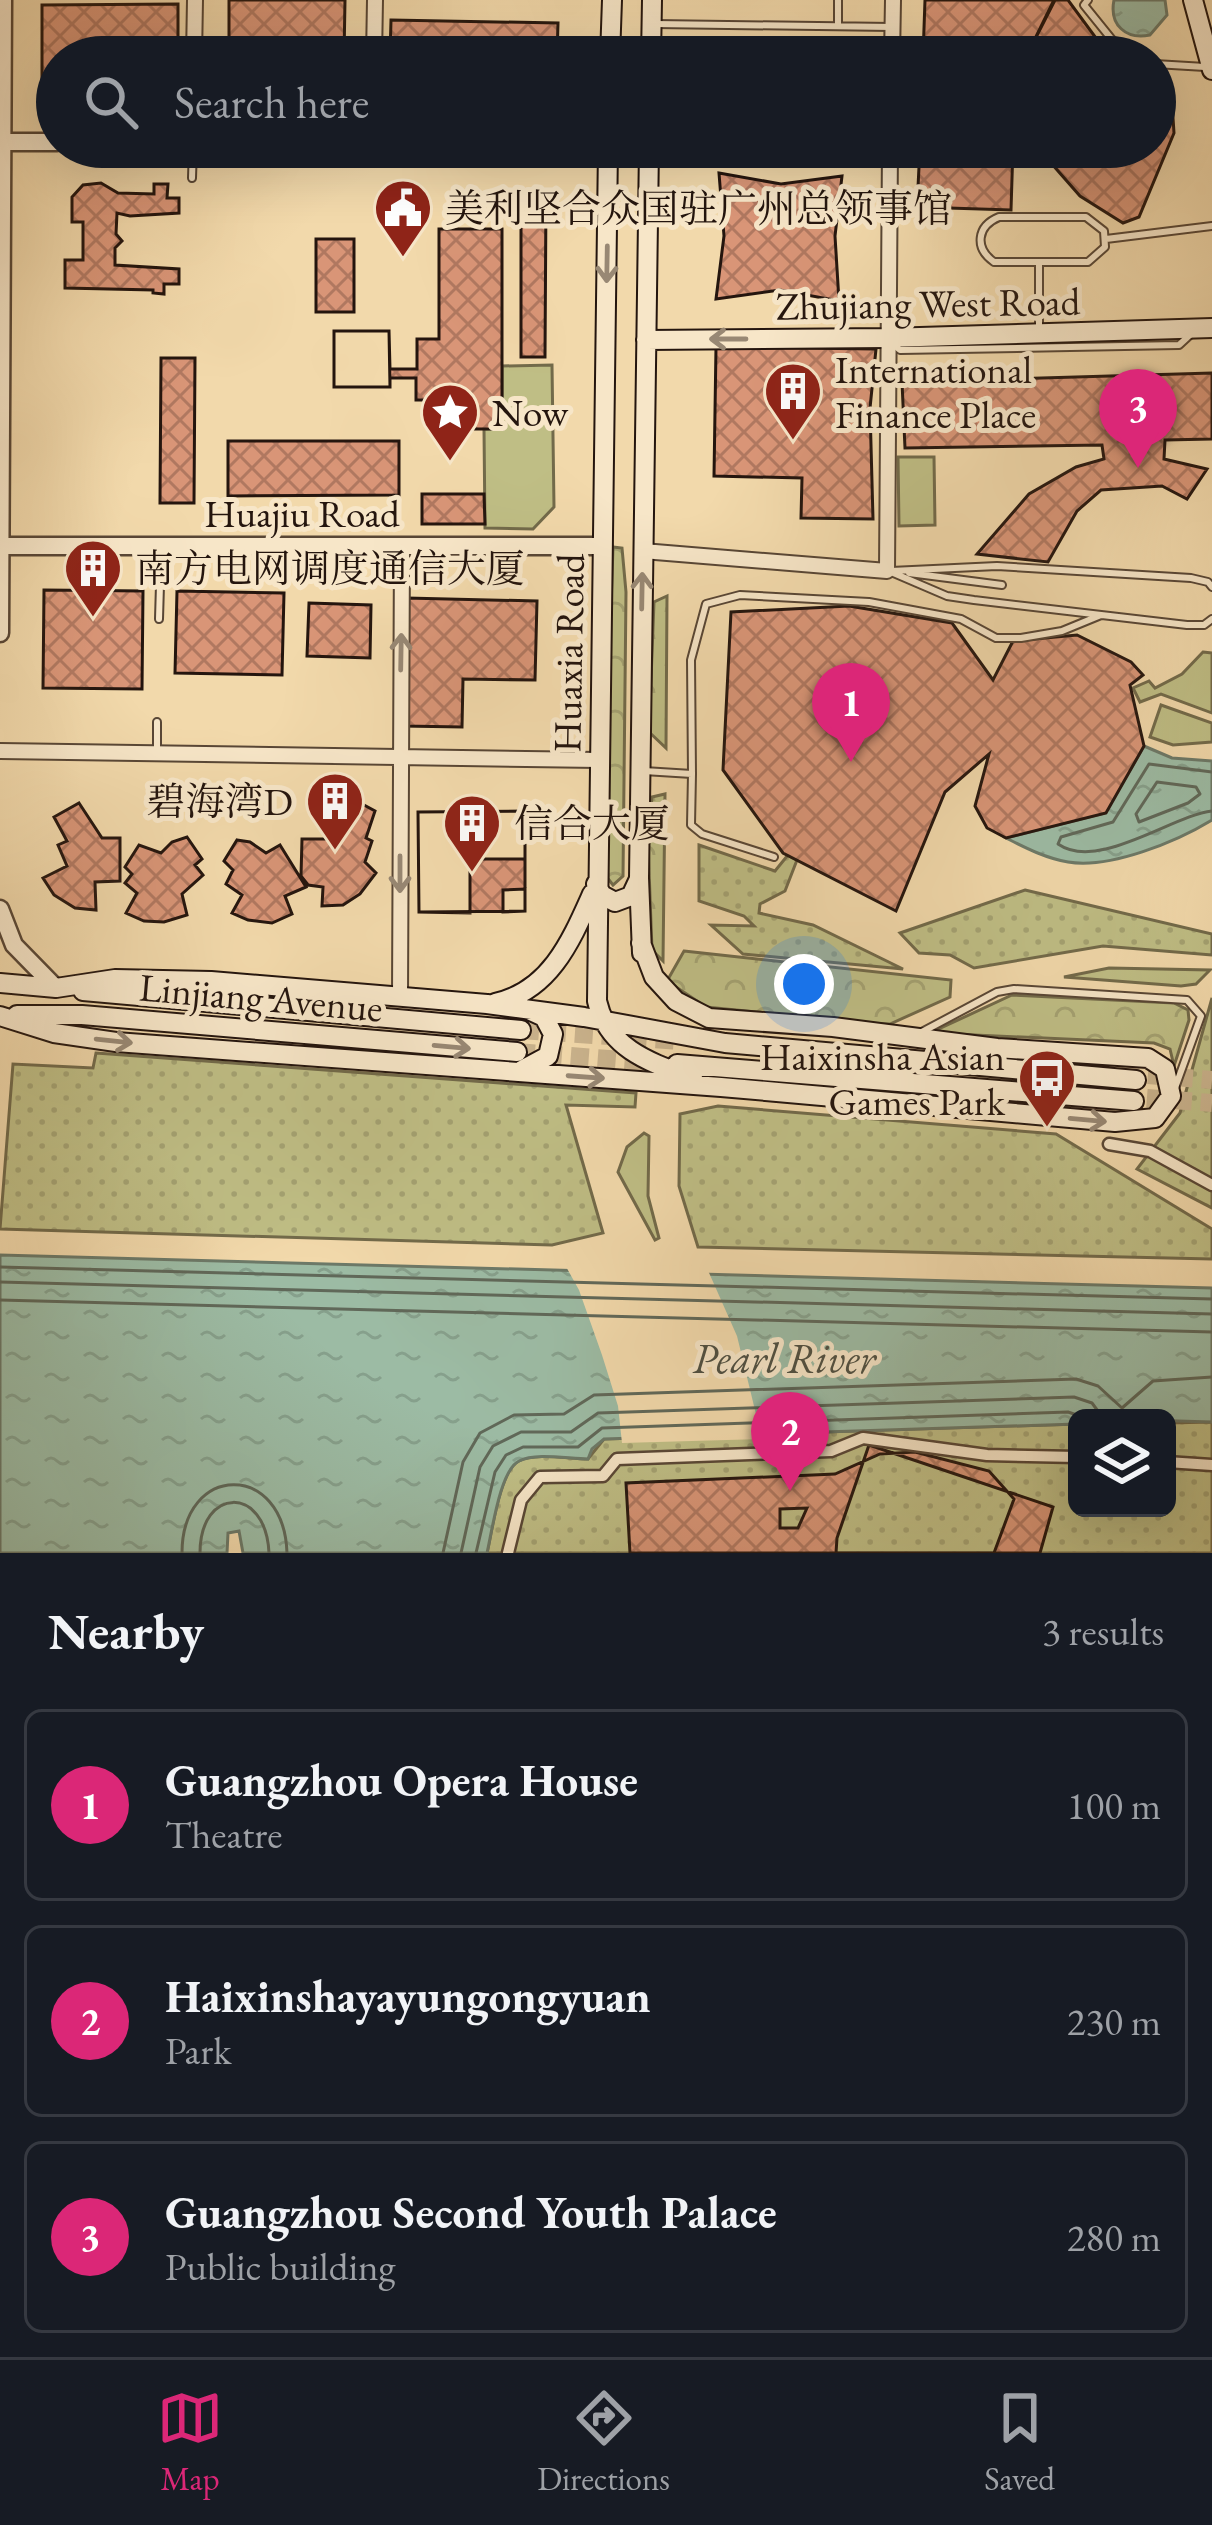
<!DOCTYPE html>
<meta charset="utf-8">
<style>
:root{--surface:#171b24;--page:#242831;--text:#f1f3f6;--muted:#9ea1a6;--line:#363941;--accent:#db2777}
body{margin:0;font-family:"EB Garamond","Noto Serif SC",serif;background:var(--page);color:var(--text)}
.controls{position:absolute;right:36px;bottom:36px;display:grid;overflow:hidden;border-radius:18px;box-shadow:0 12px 48px #0002}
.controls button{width:108px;height:108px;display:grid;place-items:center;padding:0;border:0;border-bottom:3px solid var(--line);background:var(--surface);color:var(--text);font:60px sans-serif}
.you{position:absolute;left:804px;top:984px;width:42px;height:42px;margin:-30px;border:9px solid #fff;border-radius:50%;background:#1a73e8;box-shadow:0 0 0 18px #1a73e833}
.badge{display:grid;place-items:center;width:78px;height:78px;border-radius:50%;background:var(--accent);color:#fff;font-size:39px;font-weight:700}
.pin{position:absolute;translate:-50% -99px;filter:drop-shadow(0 3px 6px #0008)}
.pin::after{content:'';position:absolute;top:63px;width:42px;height:36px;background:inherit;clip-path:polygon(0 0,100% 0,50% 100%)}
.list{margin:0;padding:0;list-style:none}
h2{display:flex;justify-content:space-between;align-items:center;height:156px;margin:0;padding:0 48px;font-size:51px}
h2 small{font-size:39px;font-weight:400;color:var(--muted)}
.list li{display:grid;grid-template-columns:78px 1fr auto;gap:36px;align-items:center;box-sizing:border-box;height:192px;margin:0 24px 24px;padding:0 24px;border:3px solid var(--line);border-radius:18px}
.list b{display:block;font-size:45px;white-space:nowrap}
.list p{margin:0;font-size:39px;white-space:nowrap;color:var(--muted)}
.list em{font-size:39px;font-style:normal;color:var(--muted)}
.icon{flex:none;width:66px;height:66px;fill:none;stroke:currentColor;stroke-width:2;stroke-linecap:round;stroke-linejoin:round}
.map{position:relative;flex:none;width:1212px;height:1553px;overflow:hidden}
.search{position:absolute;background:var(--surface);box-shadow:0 12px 48px #0002;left:36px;right:36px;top:36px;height:132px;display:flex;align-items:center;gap:30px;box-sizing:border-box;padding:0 42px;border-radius:66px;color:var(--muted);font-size:45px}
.sheet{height:804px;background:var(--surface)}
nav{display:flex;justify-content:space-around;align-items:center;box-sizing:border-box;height:168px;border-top:3px solid var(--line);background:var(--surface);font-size:33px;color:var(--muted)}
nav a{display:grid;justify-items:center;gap:6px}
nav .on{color:var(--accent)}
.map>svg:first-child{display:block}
.grass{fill:#bfbe85;stroke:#726a4a;stroke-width:3}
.forest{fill:url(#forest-crowns);stroke:#726a4a;stroke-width:3}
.park{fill:url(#park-dots);stroke:#726a4a;stroke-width:3}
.water{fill:url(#water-ripples);stroke:#6c7968;stroke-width:3}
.pier{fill:#f2d9ab}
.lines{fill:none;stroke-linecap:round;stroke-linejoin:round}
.shore{stroke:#606859;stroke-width:3}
.building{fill:url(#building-cross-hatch);stroke:#24150e;stroke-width:3;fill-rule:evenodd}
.secondary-tunnel{stroke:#c9b28c;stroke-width:18;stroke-dasharray:18 9;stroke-linecap:butt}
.service-casing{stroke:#584635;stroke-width:10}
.pedestrian-casing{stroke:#584635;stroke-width:15}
.minor-casing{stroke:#584635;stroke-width:18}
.tertiary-casing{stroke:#584635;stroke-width:21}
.secondary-casing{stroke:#24150e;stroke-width:22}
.service{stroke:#f7e6c8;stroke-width:6}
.pedestrian{stroke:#f7e6c8;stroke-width:10}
.minor{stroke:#f7e6c8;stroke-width:14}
.tertiary{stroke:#f7e6c8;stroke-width:16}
.secondary{stroke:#f7e6c8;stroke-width:18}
.oneway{stroke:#988874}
.labels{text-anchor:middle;stroke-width:10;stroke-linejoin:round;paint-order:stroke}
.poi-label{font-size:39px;fill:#24150e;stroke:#f7e6c8;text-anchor:start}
.street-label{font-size:39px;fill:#24150e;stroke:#f7e6c8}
.water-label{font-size:42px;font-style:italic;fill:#4e4f42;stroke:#f7e6c8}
</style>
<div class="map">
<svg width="1212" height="1553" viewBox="0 0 1212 1553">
<defs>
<pattern id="forest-crowns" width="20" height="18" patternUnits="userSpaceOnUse" patternTransform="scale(3)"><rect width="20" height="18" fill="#bfbe85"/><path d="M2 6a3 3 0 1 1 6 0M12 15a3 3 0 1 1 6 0" fill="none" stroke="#a4a272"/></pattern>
<pattern id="park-dots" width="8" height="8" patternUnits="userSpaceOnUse" patternTransform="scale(3)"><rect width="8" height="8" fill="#bfbe85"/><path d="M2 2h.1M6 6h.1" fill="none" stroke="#a4a272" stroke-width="1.8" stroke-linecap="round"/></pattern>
<pattern id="water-ripples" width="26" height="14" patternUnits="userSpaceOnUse" patternTransform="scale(3)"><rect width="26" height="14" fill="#9cbba4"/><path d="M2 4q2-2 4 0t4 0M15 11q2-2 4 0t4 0" fill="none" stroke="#86a08c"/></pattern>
<pattern id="building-cross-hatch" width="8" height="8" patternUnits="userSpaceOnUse" patternTransform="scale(3)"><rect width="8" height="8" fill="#d99577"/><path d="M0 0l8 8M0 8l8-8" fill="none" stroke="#b07860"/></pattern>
</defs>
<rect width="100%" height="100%" fill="#f2d9ab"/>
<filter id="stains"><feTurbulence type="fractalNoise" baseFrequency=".00167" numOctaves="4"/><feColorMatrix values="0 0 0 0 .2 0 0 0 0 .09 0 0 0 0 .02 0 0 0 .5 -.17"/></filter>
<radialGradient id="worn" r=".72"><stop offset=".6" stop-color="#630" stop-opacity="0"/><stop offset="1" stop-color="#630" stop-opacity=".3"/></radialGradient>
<path class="grass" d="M552 365 554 507 533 529 485 528 484 429 502 428V366Z
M898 457H934L935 525 899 526Z
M1203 652 1212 653V713L1161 694 1140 702 1133 688 1149 681 1155 688 1182 674Z
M1161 705 1212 723V742L1173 745 1150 737Z
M1109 968 1210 970 1196 984 1181 986 1064 977Z
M644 1133 649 1136 648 1196 659 1238 655 1240 618 1172 627 1147Z"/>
<path class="forest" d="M613 547 622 548 626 592 623 876 613 885 602 871Z
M667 596 666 748 649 732 654 602Z
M665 794 663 961 652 950 648 842 652 797Z
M684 951 951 980 950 997 890 1024H876L706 1007 667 981Z
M1012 995 1174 1003 1188 1010 1189 1020 1174 1066 1170 1049 1154 1043 930 1033Z"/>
<path class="park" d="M699 845 775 871 788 855 797 860 785 891 760 904 759 913 813 925 903 969 743 954 711 925 754 926 744 916 699 901Z
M1025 890 1212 934V955L1103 946 974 968 950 955 919 953 900 933Z
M1212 998V1208L1137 1169 1180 1113Z
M96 1053 636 1093 635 1107 566 1105 603 1233 552 1245 0 1229 13 1064 93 1068Z
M718 1106 1056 1134 1212 1229V1259L698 1247 679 1186 680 1114Z
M1212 1422V1553H487C492 1532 500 1470 519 1461 536 1452 568 1459 588 1459L604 1439 1077 1424V1508H1167V1423Z"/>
<path class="water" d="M1114 0H1165L1167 15 1150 35C1126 40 1109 25 1114 0Z
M1144 746 1172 758 1212 761V820C1176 842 1110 869 1068 862 1045 858 1026 848 1006 838L1105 813Z
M0 1255 1212 1288V1422L1077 1418V1424L604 1439 592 1449 588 1459C569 1459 536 1452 519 1461 500 1470 492 1532 487 1553H243L239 1531 228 1533 227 1553H0Z"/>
<path class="pier" d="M564 1263 706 1266 737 1336 762 1439 622 1443 618 1406 602 1355 579 1290Z"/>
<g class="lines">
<path class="shore" d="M1212 772 1149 764 1113 822 1061 837 1058 844C1098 872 1173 815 1212 811
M1157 782 1196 787 1200 794 1188 803 1139 822 1136 814Z
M0 1267 1212 1299
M0 1282 1212 1314
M0 1300 1212 1332
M182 1553C182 1463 284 1461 287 1553
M200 1553C200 1486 266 1485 269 1553
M443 1553 463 1462 480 1433 514 1415 564 1414 594 1395 1076 1379 1098 1386 1122 1408 1153 1381 1212 1377
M461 1553 480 1467 493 1446 521 1432H571L598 1413 1074 1397 1092 1403 1103 1418
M476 1553 495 1472 506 1455 523 1447H578L602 1428 1068 1412 1086 1418"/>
</g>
<path class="building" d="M229 0H345L344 57H229Z
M925 0H1054L1026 57H923Z
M1055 0H1068L1110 57H1026Z
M178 4V57H57V100H42V5Z
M391 20 558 23 557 57H390Z
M672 45 861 47V57H672Z
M1155 80 1171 87 1174 133 1139 217 1123 223 1080 196 1037 147H1155Z
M920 147H1013L1011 210 917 207Z
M719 173 781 184 842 176 835 236 839 301 780 290 716 299 724 236Z
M101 183 118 193 154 194V184H168L167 198H179V213L130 216 117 213 116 234 122 241 115 248V265L179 269V284H164V294L153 293V290L65 288V260H83V222H72V197L83 185Z
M521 195H546L545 357H521Z
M439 229H502V429H444V400H416V378H390V387H334V331H389L390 369H417V339H439Z
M316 239H354V312H316Z
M334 331H389L390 387H334Z
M716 347 876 349 870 408 873 519 801 518 802 478 714 476Z
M161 358H195L194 503H160Z
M1212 373V439L1165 440 1164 459 1207 469 1187 499 1162 486 1101 490 1077 511 1048 562 977 554 1029 494 1076 467 1104 459 1102 445 905 448 902 382Z
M228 441H399V495L228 496Z
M422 494H484L485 524H422Z
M44 590 143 591 142 689 43 688Z
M177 591 284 593 282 675 175 673Z
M406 598 537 601 535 680 463 679 462 727 403 726Z
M309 603 371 605 370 658 307 656Z
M849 606 952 623 993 680 1013 641 1077 635 1131 662 1143 675 1130 685 1144 746 1106 813 1006 838 987 828 975 806 989 754 945 792 896 911 783 853 723 770 731 612Z
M351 798 375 811 366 838 372 841 365 862 376 873 360 894 343 905 322 906 323 887 308 885 301 876 302 839H328L336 815Z
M79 803 102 838H120V881L95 882 96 910 75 908 54 895 43 878 67 866 58 845 67 841 54 817Z
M525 811V859H470V913L419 912 418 812Z
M525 811V911L419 912 418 812Z
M187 837 202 859 195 865 203 875 182 894 187 915 164 922 144 921 126 913 137 893 125 883 132 874 125 867 139 845 161 853 172 842Z
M237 840 250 842 266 853 280 845 306 887 285 896 292 914 272 923 248 920 232 913 242 895 226 884 233 870 224 861Z
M525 889V911L503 912V890Z
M869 1445 1053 1507 1040 1553H836L837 1538Z
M915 1452 989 1471 1014 1499 994 1553H630L626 1483 835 1474 880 1454ZM807 1508 798 1528H780V1509Z"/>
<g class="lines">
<path class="secondary-tunnel" d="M521 1030 681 1041
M517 1052 649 1062
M1121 1073 1212 1080
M1120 1096 1212 1103"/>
<defs>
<path id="service" d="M1088 0 1084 5 1126 57
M655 24 892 27
M838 26V0
M1155 64 1205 67
M192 178 193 147
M999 217H1086L1104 231 1105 247 1088 262H994C974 248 977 226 999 217Z
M1106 239 1212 226
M1039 263V331
M894 345 900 350 1179 345 1192 333
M891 571 997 566 1191 578 1208 582 1212 587
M891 572 947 596 974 600 1187 625H1204L1212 619
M909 573 1002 585
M159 619 161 550
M157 722V750
M644 771 692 774 691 825 702 834 774 857
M692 774 691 660 706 604 740 595 869 602 961 619 996 638H1021L1062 631 1101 615
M920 1033 997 992 1014 989 1187 1000 1201 1016 1175 1088"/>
<path id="pedestrian" d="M1109 1144 1150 1151 1212 1185
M1167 1462 1212 1465
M508 1553 521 1500 540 1477 603 1476 617 1459 831 1451 863 1438 987 1455 1077 1457"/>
<path id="minor" d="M194 57 195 0
M374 57 375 0
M892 57 893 0
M643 551 887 571 890 147
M0 751 599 760
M400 997 402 546"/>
<path id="tertiary" d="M0 142H57
M0 546H603
M0 633 3 0
M0 909 14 945 56 988"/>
<path id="secondary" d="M1193 0 1212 70
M610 57 612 0
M651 57 652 0
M608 147 597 1001C608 1050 652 1063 693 1078
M646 340 887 338 1212 328
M596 884 602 895 615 902 631 896 638 881
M642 953 639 878 649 147
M0 983 56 988 115 979 211 981 487 1004 584 1017 725 1043 1136 1080
M83 991 521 1030
M495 1003C550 991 571 941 592 894
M17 1015H82L517 1052
M0 1016 54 1033 116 1042 721 1087 1115 1122 1155 1118 1171 1096 1165 1069 1148 1058 997 1048 833 1027 709 1018 676 1001 654 977 641 943
M677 1064 1134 1101
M522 1070 548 1056 553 1034 544 1017 531 1011"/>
</defs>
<use href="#service" class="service-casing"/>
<use href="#pedestrian" class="pedestrian-casing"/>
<use href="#minor" class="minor-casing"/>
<use href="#tertiary" class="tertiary-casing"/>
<use href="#secondary" class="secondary-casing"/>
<use href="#service" class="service"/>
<use href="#pedestrian" class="pedestrian"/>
<use href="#minor" class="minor"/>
<use href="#tertiary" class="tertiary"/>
<use href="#secondary" class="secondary"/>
</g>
<defs><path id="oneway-shaft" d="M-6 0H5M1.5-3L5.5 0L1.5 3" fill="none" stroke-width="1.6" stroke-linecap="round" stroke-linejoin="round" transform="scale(3)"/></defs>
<g class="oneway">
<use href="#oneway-shaft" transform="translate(607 264) rotate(91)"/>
<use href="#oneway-shaft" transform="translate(728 339) rotate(180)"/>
<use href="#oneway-shaft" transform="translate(642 591) rotate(-89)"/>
<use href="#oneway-shaft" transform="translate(401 652) rotate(-89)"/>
<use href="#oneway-shaft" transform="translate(400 874) rotate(90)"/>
<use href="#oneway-shaft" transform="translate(114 1041) rotate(6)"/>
<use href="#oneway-shaft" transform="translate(452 1047) rotate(5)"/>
<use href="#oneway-shaft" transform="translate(586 1077) rotate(4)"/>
<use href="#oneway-shaft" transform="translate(1088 1120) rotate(5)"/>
</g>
<defs>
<symbol id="civic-pin" viewBox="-11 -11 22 30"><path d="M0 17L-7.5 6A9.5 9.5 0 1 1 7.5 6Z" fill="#8f2418" stroke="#f7e6c8"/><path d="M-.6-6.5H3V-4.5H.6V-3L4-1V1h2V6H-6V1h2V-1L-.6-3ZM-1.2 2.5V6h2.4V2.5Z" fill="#fff"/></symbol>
<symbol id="building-pin" viewBox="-11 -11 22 30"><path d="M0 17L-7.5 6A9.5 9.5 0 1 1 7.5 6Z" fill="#8f2418" stroke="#f7e6c8"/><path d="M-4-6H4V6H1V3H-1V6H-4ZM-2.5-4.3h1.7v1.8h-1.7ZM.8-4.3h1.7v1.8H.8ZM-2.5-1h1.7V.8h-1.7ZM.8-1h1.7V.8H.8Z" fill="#fff"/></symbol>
<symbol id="sight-pin" viewBox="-11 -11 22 30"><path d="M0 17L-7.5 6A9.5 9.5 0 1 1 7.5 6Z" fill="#8f2418" stroke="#f7e6c8"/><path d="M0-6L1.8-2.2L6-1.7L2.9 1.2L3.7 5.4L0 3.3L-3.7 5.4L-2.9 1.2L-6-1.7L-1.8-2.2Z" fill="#fff"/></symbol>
<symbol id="bus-pin" viewBox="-11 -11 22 30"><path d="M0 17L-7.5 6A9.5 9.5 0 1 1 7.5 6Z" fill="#8f2418" stroke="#f7e6c8"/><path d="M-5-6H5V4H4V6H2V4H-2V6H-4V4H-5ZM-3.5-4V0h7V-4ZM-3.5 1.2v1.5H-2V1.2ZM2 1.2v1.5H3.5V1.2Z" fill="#fff"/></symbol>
</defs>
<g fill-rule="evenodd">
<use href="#civic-pin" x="370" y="175" width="66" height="90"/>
<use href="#building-pin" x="760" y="358" width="66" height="90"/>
<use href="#sight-pin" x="417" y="379" width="66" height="90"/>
<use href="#building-pin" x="60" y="535" width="66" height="90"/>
<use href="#building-pin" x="302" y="768" width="66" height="90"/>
<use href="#building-pin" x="439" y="790" width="66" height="90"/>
<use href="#bus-pin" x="1014" y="1045" width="66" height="90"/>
</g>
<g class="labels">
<g class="poi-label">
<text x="445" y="222">美利坚合众国驻广州总领事馆</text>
<text x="835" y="383">International<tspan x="835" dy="45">Finance Place</tspan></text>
<text x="492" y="426">Now</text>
<text x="135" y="582">南方电网调度通信大厦</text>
<text x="293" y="815" text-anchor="end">碧海湾D</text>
<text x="514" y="837">信合大厦</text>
<text x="1005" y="1070" text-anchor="end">Haixinsha Asian<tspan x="1005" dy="45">Games Park</tspan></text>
</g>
<g class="street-label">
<text transform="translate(928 303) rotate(-1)" y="14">Zhujiang West Road</text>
<text x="302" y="527">Huajiu Road</text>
<text transform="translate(568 653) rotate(-89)" y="14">Huaxia Road</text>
<text transform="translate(261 997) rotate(5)" y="14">Linjiang Avenue</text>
</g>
<g class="water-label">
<text x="784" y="1373">Pearl River</text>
</g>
</g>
<rect width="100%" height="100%" filter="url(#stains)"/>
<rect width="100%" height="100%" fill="url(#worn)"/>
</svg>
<div class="controls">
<button><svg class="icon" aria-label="layers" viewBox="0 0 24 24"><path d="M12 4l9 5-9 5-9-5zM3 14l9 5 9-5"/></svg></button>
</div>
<div class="you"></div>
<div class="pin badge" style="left:851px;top:762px">1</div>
<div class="pin badge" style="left:790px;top:1491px">2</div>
<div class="pin badge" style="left:1138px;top:468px">3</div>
<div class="search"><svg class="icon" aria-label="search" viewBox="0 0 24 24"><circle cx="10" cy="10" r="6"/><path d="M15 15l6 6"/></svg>Search here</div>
</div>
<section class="sheet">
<h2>Nearby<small>3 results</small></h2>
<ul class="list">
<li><span class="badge">1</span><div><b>Guangzhou Opera House</b><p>Theatre</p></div><em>100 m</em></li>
<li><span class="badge">2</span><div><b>Haixinshayayungongyuan</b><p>Park</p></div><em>230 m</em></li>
<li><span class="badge">3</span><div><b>Guangzhou Second Youth Palace</b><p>Public building</p></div><em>280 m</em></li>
</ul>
</section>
<nav>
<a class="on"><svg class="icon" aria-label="map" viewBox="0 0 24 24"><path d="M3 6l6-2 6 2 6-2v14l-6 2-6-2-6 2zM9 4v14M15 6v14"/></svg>Map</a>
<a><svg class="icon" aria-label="directions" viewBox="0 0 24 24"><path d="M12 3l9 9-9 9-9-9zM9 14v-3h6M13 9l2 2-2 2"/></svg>Directions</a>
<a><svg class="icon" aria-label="saved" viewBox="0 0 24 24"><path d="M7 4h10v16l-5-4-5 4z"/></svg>Saved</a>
</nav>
